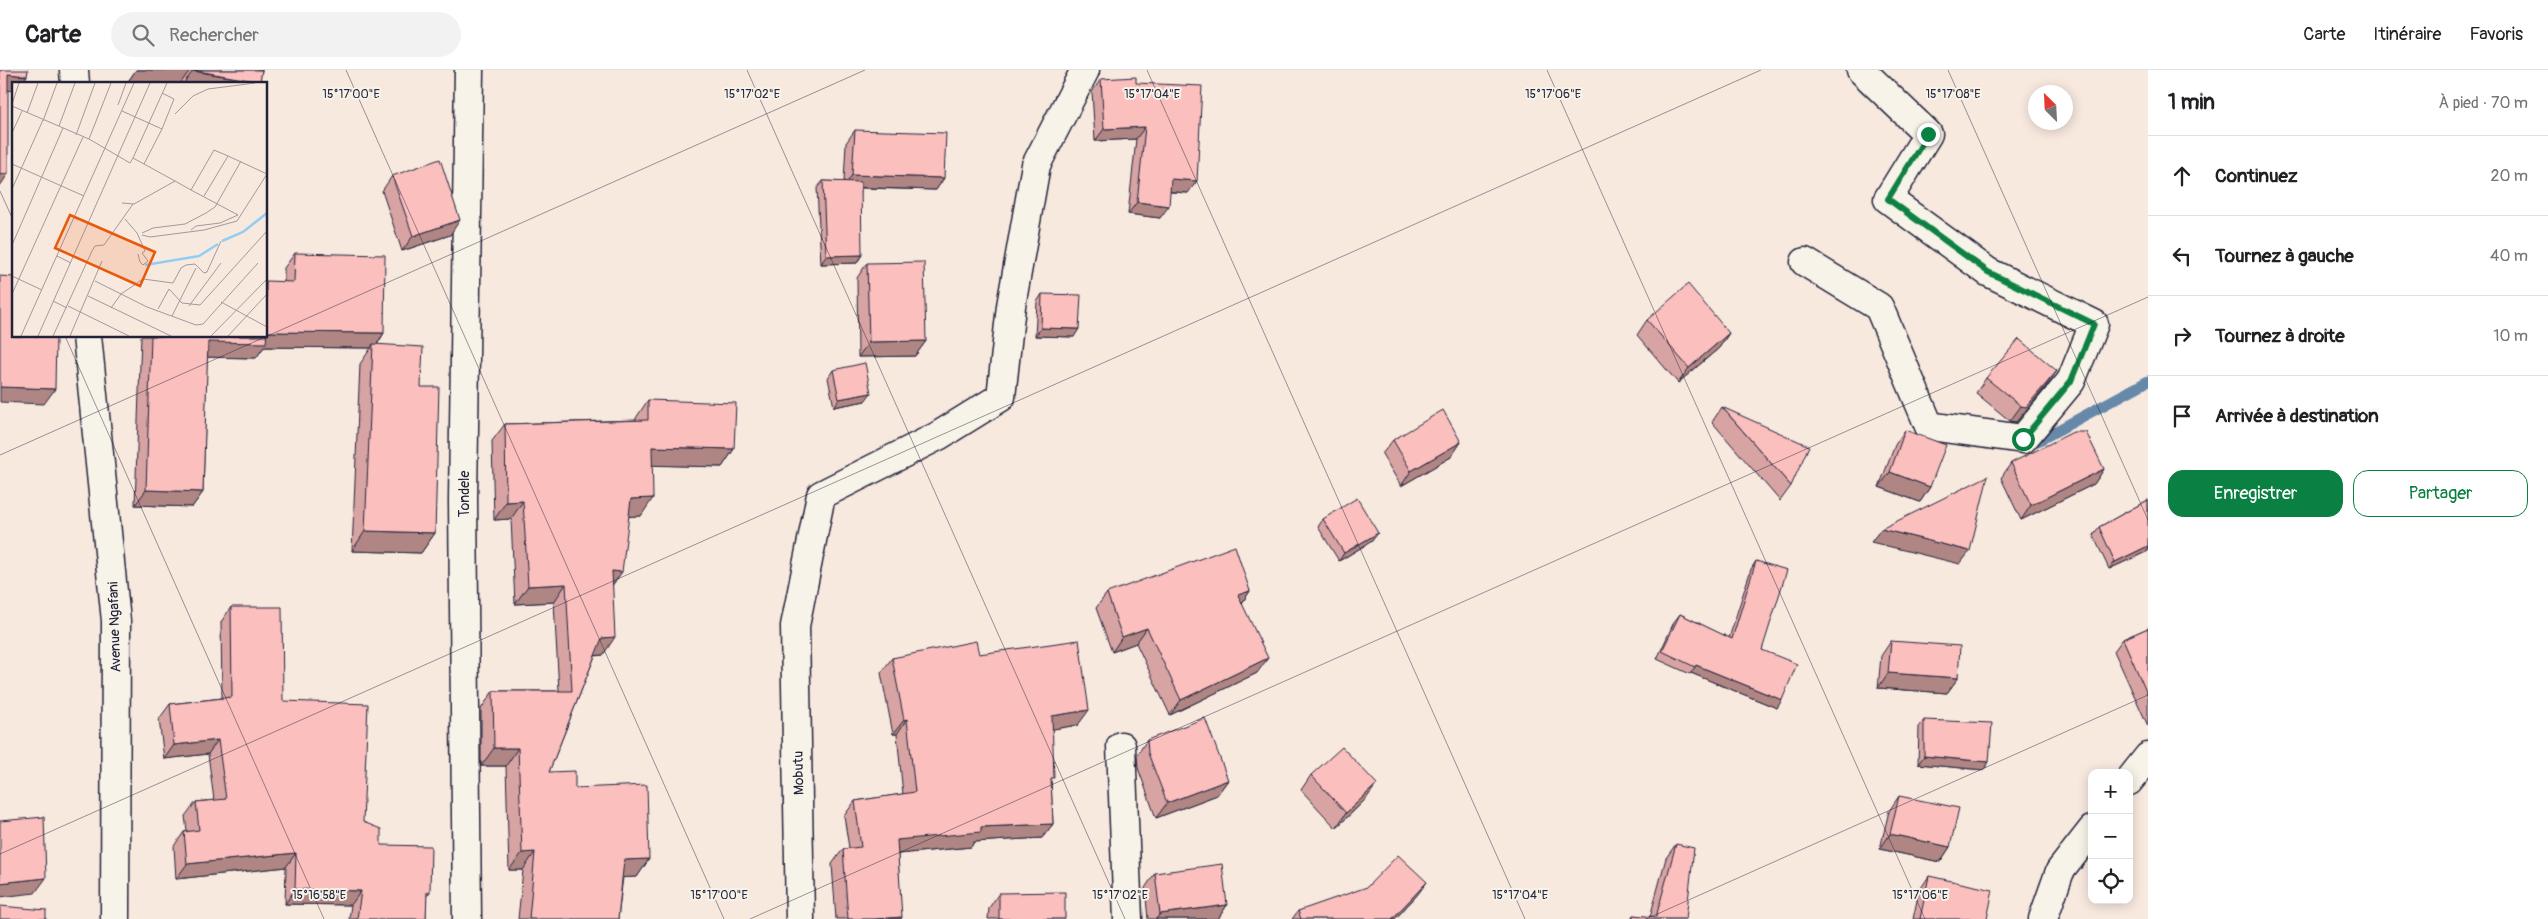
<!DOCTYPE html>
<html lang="fr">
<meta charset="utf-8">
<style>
:root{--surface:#fff;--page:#f2f2f2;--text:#202124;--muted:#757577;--line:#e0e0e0;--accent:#0b8043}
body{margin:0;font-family:Pangolin,sans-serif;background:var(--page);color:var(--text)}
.controls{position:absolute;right:15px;bottom:15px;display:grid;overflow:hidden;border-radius:10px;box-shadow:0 2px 12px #0003}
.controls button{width:45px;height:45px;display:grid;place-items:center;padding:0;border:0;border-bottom:1px solid var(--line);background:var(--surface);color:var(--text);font:25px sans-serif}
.compass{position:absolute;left:2028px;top:15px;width:45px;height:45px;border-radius:50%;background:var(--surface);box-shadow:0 2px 12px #0003;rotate:336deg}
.stop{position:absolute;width:15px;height:15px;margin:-11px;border:4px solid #0b8043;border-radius:50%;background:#fff}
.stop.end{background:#0b8043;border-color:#fff;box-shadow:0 1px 5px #0008}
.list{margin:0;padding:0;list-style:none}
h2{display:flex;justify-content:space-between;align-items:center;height:65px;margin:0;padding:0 20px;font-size:21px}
h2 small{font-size:16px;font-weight:400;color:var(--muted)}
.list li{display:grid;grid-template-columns:32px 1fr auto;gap:15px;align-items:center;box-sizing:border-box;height:80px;padding:0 20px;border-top:1px solid var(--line)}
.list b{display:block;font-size:19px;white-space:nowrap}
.list em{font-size:16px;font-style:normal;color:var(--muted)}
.actions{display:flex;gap:10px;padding:15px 20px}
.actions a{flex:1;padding:11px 0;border:1px solid var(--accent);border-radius:15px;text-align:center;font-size:18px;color:var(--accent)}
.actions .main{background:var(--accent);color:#fff}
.icon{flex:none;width:28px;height:28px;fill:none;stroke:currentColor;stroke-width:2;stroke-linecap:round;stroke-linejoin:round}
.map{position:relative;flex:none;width:2148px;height:849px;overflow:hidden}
header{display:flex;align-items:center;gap:30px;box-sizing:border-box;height:70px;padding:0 25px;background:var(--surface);border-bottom:1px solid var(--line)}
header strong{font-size:24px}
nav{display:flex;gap:28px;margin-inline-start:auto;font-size:18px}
.search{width:350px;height:45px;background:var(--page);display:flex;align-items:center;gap:12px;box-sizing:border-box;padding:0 18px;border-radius:28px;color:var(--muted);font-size:19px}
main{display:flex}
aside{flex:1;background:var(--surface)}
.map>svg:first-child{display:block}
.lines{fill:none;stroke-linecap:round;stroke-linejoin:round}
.stream{stroke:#6689aa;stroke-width:11}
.street-casing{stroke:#22223b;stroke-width:31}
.street{stroke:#f7f3e8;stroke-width:28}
.wall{fill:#d8a4a3;stroke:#22223b}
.shaded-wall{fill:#b08684;stroke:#22223b}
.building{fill:#fbbfbd;stroke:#22223b}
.route{stroke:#0b8043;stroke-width:6}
.ticks{fill:none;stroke:#22223b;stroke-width:1;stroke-opacity:0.45}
.labels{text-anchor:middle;stroke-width:4;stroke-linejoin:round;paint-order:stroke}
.street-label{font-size:14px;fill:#22223b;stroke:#f7f3e8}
.inset-river{fill:none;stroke:#94cdf4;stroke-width:2.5}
.inset-road{fill:none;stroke:#a2999d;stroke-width:1}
.view{fill:#e8590c;fill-opacity:0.15;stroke:#e8590c;stroke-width:2.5}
.inset-edge{fill:none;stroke:#22223b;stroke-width:2.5}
.ticks-label{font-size:12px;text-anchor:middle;fill:#22223b;stroke:#f7f3e8;stroke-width:4;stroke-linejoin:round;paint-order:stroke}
</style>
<header>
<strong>Carte</strong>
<div class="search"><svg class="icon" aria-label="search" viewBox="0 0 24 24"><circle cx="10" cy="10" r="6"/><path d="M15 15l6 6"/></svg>Rechercher</div>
<nav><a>Carte</a><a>Itinéraire</a><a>Favoris</a></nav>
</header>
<main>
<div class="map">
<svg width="2148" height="849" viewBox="0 0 2148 849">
<rect width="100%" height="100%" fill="#f8e9df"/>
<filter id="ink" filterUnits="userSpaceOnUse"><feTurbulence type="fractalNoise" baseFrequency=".02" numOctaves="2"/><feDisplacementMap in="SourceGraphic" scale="10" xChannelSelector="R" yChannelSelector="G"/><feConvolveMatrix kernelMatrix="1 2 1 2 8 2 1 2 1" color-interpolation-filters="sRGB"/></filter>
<g filter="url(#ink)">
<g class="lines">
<path class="stream" d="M2038 371 2148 311"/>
<defs>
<path id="street" d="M74 0 75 14
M1805 192 1879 237 1929 356 2023 369 2071 311 2094 254 1988 202 1888 129 1928 64 1861 0
M87 266 116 551 115 849
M1121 676 1128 849
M2129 711 2148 687
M467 849 463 430 469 0
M800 849 795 556 821 425 938 366 1001 327 1011 236 1036 95 1085 0
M2043 849 2060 801 2092 760"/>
</defs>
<use href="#street" class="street-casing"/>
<use href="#street" class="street"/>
</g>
<path class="wall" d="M136 0H262L259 14H155L127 13Z
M1101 9 1136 13 1188 123 1170 122 1160 148 1128 144 1136 69 1095 71 1092 22Z
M855 60 944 108 936 120 861 118 857 193 821 194 817 118 823 111 844 112 846 73Z
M392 106 450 165 402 181 382 121Z
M295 183 384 263 377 275 421 317 435 463 421 483 352 481 360 294 371 278 264 277 256 288 207 287 203 422 192 437 135 435 141 266H266L284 211V198Z
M867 193 926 271 915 286 858 287 857 208Z
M1042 224 1074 267 1035 266 1037 232Z
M1647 250 1729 263 1719 278 1678 313 1637 265Z
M833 300 865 331 834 337 828 308Z
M2057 301 2046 316 2016 352 2010 351 1976 323 1986 308Z
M648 330 734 379 722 397 652 395 641 446H629L612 516 603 585 595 586 549 702 575 718 649 789 637 807H623L618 849H518L523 800H509L506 696H481V639L493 621H559L554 532 515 534 511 449 494 450 492 371 505 354 636 350V348Z
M1722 337 1791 416 1780 431 1712 352Z
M1905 360 1930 417 1920 432 1879 417 1895 375Z
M1393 370 1461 372 1451 387 1401 416 1382 384Z
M2011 393 2104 399 2094 414 2021 450 2001 408Z
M2148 430V481L2109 499 2093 465 2099 457Z
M1323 449 1372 471 1339 491 1318 457Z
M1756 491 1762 580 1777 638 1691 603 1690 604 1657 589 1674 552 1680 544 1729 568 1751 499Z
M1250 521 1242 533 1257 603 1170 645 1136 573 1112 582 1096 538 1107 523Z
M231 537 283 631 363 752 381 775 430 822 426 827V849H349L351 835 285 834 286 797 176 809 174 776 184 762 187 761 185 746 196 732 214 730 208 684 164 689 159 649 170 634 222 628 221 552Z
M2148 558V656L2114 581 2123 569Z
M1891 571 1958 608 1947 623 1878 618 1881 586Z
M979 584 1078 655 1052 659 1051 712 1053 754 1042 768 974 772 971 777 898 784 901 849H836L832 794 843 779 849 778 844 746 855 731 903 724 897 664H893L881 603 892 588Z
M1924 650 1984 700 1918 694 1919 657Z
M1147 670 1228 710 1217 725 1156 748 1138 698 1137 685Z
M1311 705 1366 729 1336 758 1301 720Z
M1899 726 1950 777 1940 792 1880 779 1889 741Z
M1676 774 1686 849H1631L1633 845 1650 847 1666 788Z
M1155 803 1227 835 1218 849H1148L1145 818Z
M1929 806 1987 849H1913L1919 821Z
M999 823 1065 849H988L989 838Z
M1418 824 1395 849H1292L1298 841Z"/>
<path class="shaded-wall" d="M136 0H190L180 14 127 13Z
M193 1 260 12 259 14H183Z
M8 4 27 6 21 14H14V21L0 19Z
M1145 57 1136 69 1095 71 1104 59Z
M0 104H8L0 116Z
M852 105 944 108 936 120 844 117Z
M1171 109 1197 111 1188 123 1163 121Z
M1137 132 1169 136 1160 148 1128 144Z
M460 150 450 165 402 181 413 166Z
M862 185 857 193 821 194 826 186Z
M1041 258 1079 259 1074 267 1035 266Z
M267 262 384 263 374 278 373 274 371 278 264 277 256 288 197 287 208 272Z
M1729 263 1719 278 1678 313 1689 298Z
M926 271 915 286 858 287 869 272Z
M2057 301 2046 316 2016 352 2010 351 2021 336Z
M0 317 55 319 44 334 0 332Z
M871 323 865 331 834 337 839 329Z
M1461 372 1451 387 1401 416 1411 401Z
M652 377 734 379 722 397 640 395Z
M2104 399 2094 414 2021 450 2031 435Z
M1890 402 1930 417 1920 432 1879 417Z
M146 420 203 422 192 437 135 435Z
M653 428 641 446 618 447 631 429Z
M523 431 511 449 494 450 506 432Z
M1881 459 1970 481 1960 494 1871 472Z
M365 461 435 463 421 483 352 481Z
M1378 463 1372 471 1339 491 1344 483Z
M2148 476V481L2109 499 2115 492Z
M612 501 622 502 609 520Z
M566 514 554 532 515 534 528 516Z
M1250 521 1240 536 1238 525Z
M1147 558 1136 573 1112 582 1122 567Z
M615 567 603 585 589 586 602 568Z
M1268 588 1257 603 1170 645 1181 630Z
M1696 595 1782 630 1777 638 1691 603Z
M1888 603 1958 608 1947 623 1878 618Z
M1089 640 1078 655 1042 661 1052 646Z
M907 649 897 664H893L904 650Z
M218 670 208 684 164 689 174 675Z
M494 678H518L506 696H481Z
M1924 686 1989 692 1984 700 1918 694Z
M1228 710 1217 725 1156 748 1167 733Z
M1377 714 1366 729 1336 758 1346 743Z
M1053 754 1042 768 974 772 971 777 887 785 897 770 981 757Z
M1890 764 1950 777 1940 792 1880 779Z
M535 782 523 800H509L522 783Z
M296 783 286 797 176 809 187 794Z
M649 789 637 807 612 808 624 790Z
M46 808 35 823 0 827V813Z
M1427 812 1418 824 1395 849H1392Z
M295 819 361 821 351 835 285 834Z
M1227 835 1218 849H1156L1160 844Z
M902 847 901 849H875Z"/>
<path class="building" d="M0 0H28L27 6 8 4V104H0Z
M192 0H262L260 12Z
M1136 7V13L1202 16 1197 111 1171 109 1169 136 1137 132 1145 57 1104 59 1101 9Z
M855 60 946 63 944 108 852 105Z
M440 89 460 150 413 166 392 106Z
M823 111 861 112 862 185 826 186Z
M295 183 385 185 384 263 267 262 266 273 208 272 203 422 146 420 151 266H266V211L294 212Z
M924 192 926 271 869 272 867 193Z
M0 206 14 207V266H56L55 319 0 317Z
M1688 214 1729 263 1689 298 1647 250Z
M1042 224 1081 225 1079 259 1041 258Z
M2019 269 2057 301 2026 337 2021 336 1986 308Z
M373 274 423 277 421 317H439L435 463 365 461Z
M865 293 871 323 839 329 833 300Z
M648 330 736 333 734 379 652 377 653 428 631 429 622 502 612 501 615 567 602 568 549 702 575 701V718L647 715 649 789 624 790 618 849H529L535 782 522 783 518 678H494L493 621H572L566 514 528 516 523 431 506 432 505 354 648 350Z
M1722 337 1809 376 1791 416Z
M1443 340 1461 372 1411 401 1393 370Z
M1905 360 1946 375 1930 417 1890 402Z
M2073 362H2086L2104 399 2031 435 2011 393Z
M1988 406 1970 481 1881 459Z
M1357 428 1378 463 1344 483 1323 449Z
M2148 430V476L2115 492 2099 457Z
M1235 476 1250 521 1238 525 1268 588 1181 630 1147 558 1122 567 1107 523Z
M1756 491 1787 500 1762 580 1797 594 1782 630 1696 595 1695 597 1662 581 1680 544 1732 569Z
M231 537H282L283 631 368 634 363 752 381 759V775L431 776 430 822H427L426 849H357L361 821 295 819 296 783 187 794 184 762 199 760 196 732 226 729 218 670 174 675 170 634 232 627Z
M2148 558V626L2123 569Z
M1079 570 1089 640 1052 646 1054 708H1051L1053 754 981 757V762L897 770 902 847 875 849H848L843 779 861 777 855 731 915 722 907 649 904 650 892 588 976 571 979 584Z
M1891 571 1960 576 1958 608 1888 603Z
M1205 648 1228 710 1167 733 1148 683 1147 670Z
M1924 650 1992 653 1989 692 1924 686Z
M1342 677 1377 714 1346 743 1311 705Z
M1899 726 1959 738 1950 777 1890 764Z
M44 747 46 808 0 813V751Z
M1676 774 1694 778 1686 849H1633V845L1656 847Z
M1398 785 1427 812 1392 849H1301L1298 841 1367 817Z
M1222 794 1227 835 1160 844 1155 803Z
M1929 806 1993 820 1987 849H1920Z
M1065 822V849H999V823Z
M0 836 46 840V849H0Z"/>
</g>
<g class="lines" filter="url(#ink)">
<path class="route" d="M1928 64 1888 129 1988 202 2094 254 2071 311 2023 369"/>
</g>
<path class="ticks" d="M346 0 724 849M747 0 1125 849M1147 0 1525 849M1547 0 1925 849M1948 0 2148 450M0 121 14 152M65 266 324 849M0 385 865 0M0 784 1761 0M750 849 2148 227M1646 849 2148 625"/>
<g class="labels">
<g class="street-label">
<text transform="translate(464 424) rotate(-90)" y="5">Tondele</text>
<text transform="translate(114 557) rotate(-92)" y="5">Avenue Ngafani</text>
<text transform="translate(798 703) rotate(-91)" y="5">Mobutu</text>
</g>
</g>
<g transform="translate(12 12)">
<rect width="255" height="255" fill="#f8e9df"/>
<path class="inset-river" d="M210 159 231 150 255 131M133 183 187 174 206 162"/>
<path class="inset-road" d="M0 22 7 1M106 23 114 1M0 24 77 57 118 81 121 76 163 99M110 29 150 47 162 17 150 11M15 31 26 1M163 32 181 14 196 7 243 1M31 39 45 1M47 44 63 1M0 51 10 29M64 53 83 1M77 57 99 1M121 76 155 1M0 82 72 114M132 82 150 47M0 107 31 38M179 108 226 133M192 114 216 74 255 92M110 121 122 122 163 99 179 108 202 68 216 74M113 137 125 151 133 169 130 171 136 179 131 183 128 180 126 172M179 148 184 144 208 141 226 133M130 151 141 146 173 142 194 131 203 125 229 79M130 153 138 155 192 148 225 139 255 92M0 163 51 46M45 174 59 181M0 194 30 208M83 199 135 225 184 243 191 242 246 181M157 207 170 221 188 223 255 149M0 212 71 55M76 214 159 254M41 219 55 226M209 220 255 245M56 224 117 254M177 224 209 181M99 226 109 212 131 197 161 201 169 186 174 183 183 182 192 191 195 190 209 159M146 227 157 207M160 234 184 186M9 254 122 1M26 254 138 1M41 254 80 169 83 164 92 163 121 122M58 254 90 179M199 254 255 197M216 254 255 212"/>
<path class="view" d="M58 133 143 170 128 204 43 166Z"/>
<rect width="255" height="255" class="inset-edge"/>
</g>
<g class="ticks-label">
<text x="351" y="28">15°17'00"E</text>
<text x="1152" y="28">15°17'04"E</text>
<text x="1953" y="28">15°17'08"E</text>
<text x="752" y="28">15°17'02"E</text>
<text x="1553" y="28">15°17'06"E</text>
<text x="319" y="829">15°16'58"E</text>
<text x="719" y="829">15°17'00"E</text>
<text x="1120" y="829">15°17'02"E</text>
<text x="1520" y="829">15°17'04"E</text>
<text x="1920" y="829">15°17'06"E</text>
</g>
</svg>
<div class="controls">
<button>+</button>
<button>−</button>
<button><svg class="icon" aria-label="locate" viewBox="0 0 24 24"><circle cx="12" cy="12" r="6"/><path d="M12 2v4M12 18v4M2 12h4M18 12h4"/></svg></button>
</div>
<svg class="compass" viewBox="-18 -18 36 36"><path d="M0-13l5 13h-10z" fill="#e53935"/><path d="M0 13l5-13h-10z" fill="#757577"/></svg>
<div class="stop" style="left:2023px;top:369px"></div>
<div class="stop end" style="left:1928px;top:64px"></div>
</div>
<aside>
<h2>1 min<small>À pied · 70 m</small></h2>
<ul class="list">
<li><svg class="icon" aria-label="ahead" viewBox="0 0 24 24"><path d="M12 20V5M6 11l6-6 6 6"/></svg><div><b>Continuez</b></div><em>20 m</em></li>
<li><svg class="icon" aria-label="left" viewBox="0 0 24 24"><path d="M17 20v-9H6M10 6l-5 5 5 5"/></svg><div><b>Tournez à gauche</b></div><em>40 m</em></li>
<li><svg class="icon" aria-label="right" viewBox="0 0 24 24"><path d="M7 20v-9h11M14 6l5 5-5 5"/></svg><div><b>Tournez à droite</b></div><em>10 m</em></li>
<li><svg class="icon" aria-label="arrive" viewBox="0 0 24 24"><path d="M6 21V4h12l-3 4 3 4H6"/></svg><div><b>Arrivée à destination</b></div></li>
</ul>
<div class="actions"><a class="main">Enregistrer</a><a>Partager</a></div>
</aside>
</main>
